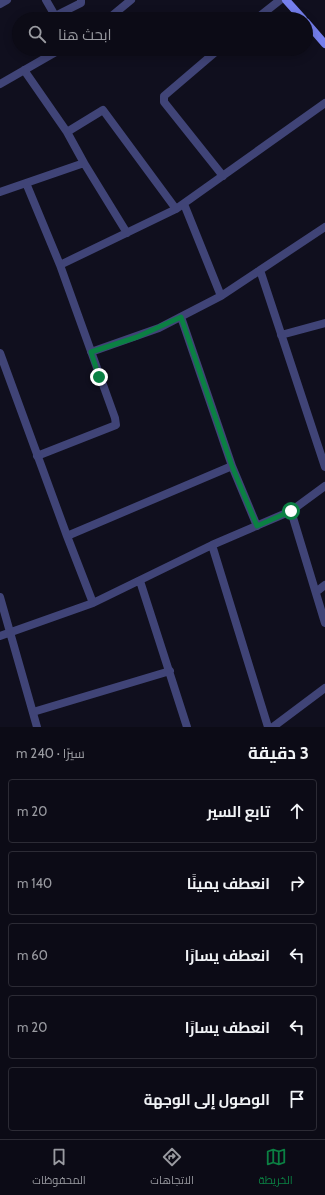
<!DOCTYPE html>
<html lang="ar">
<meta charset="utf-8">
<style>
:root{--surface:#0c0b16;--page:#1a1923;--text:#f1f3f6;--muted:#9a9ba1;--line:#2c2b35;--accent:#0b8043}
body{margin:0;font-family:Cabin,Cairo,sans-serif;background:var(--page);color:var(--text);direction:rtl}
.stop{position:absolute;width:12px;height:12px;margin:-9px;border:3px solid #0b8043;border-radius:50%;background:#fff}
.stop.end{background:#0b8043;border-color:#fff;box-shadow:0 1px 4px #0008}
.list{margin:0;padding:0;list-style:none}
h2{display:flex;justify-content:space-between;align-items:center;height:52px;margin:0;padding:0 16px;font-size:17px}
h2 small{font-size:13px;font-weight:400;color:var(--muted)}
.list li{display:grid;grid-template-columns:26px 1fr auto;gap:12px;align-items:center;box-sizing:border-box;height:64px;margin:0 8px 8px;padding:0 8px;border:1px solid var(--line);border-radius:4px}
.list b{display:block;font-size:15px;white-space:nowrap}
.list em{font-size:13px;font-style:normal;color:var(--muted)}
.icon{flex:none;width:22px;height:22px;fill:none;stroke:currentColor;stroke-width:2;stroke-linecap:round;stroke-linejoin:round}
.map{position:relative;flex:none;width:325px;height:727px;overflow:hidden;direction:ltr}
.search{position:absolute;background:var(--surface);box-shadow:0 2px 10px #0003;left:12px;right:12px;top:12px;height:44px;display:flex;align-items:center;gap:10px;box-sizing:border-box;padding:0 14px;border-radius:22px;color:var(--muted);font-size:15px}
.sheet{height:412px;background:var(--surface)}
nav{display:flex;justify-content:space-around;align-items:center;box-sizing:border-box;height:56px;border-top:1px solid var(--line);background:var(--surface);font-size:11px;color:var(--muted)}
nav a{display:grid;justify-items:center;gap:2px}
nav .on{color:var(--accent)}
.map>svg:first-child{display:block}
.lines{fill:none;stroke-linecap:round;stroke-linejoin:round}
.street{stroke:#404477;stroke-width:8}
.secondary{stroke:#757fed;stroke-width:8}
.route{stroke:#0b8043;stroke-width:5}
</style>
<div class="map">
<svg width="325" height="727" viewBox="0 0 325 727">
<rect width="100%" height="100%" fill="#100f1e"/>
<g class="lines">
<path class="street" d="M46 0 57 19
M0 4 7 0
M55 16 81 3V0
M108 19 131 0
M256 19 280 0
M219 49 164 96V102L223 176
M0 84 61 49
M67 132 103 110 176 209
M84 163 127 233
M26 183 60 265 115 418 116 425 37 456
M0 192 84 163 67 132 24 70
M184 204 221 296
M60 265 176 209 325 103
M260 270 325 467
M181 317 232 466 257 526
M281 335 325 323
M91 352 159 328 221 296 325 227
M0 353 67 536 93 603
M291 511 325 623
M67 536 232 466
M212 545 268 727
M140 581 187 727
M316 592 325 585
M0 597 37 727
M0 636 93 603 212 545 291 511 325 486
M33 712 170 671
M273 727 325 688"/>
<path class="secondary" d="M286 0 303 19
M306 22 325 44"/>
</g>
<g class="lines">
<path class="route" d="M99 377 91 352 137 337 181 317 232 466 257 526 291 511"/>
</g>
</svg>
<div class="stop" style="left:291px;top:511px"></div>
<div class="stop end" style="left:99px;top:377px"></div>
<div class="search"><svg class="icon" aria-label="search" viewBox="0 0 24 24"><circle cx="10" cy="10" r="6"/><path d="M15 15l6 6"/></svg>ابحث هنا</div>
</div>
<section class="sheet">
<h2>3 دقيقة<small>سيرًا · 240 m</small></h2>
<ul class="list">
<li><svg class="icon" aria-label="ahead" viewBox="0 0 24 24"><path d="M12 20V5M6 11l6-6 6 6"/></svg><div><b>تابع السير</b></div><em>20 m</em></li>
<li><svg class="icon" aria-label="right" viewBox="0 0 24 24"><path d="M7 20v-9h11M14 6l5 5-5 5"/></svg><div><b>انعطف يمينًا</b></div><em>140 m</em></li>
<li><svg class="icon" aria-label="left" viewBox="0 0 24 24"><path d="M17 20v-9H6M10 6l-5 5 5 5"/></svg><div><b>انعطف يسارًا</b></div><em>60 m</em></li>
<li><svg class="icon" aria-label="left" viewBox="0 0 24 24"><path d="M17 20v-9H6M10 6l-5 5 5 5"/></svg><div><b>انعطف يسارًا</b></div><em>20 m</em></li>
<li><svg class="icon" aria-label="arrive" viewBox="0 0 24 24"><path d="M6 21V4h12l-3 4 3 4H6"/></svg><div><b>الوصول إلى الوجهة</b></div></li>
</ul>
</section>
<nav>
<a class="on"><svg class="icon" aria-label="map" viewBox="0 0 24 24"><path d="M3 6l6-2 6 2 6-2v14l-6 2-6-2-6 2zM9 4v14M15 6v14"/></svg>الخريطة</a>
<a><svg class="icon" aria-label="directions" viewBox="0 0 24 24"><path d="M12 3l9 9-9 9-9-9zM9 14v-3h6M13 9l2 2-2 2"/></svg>الاتجاهات</a>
<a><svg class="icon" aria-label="saved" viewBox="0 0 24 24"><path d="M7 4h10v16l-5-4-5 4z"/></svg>المحفوظات</a>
</nav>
